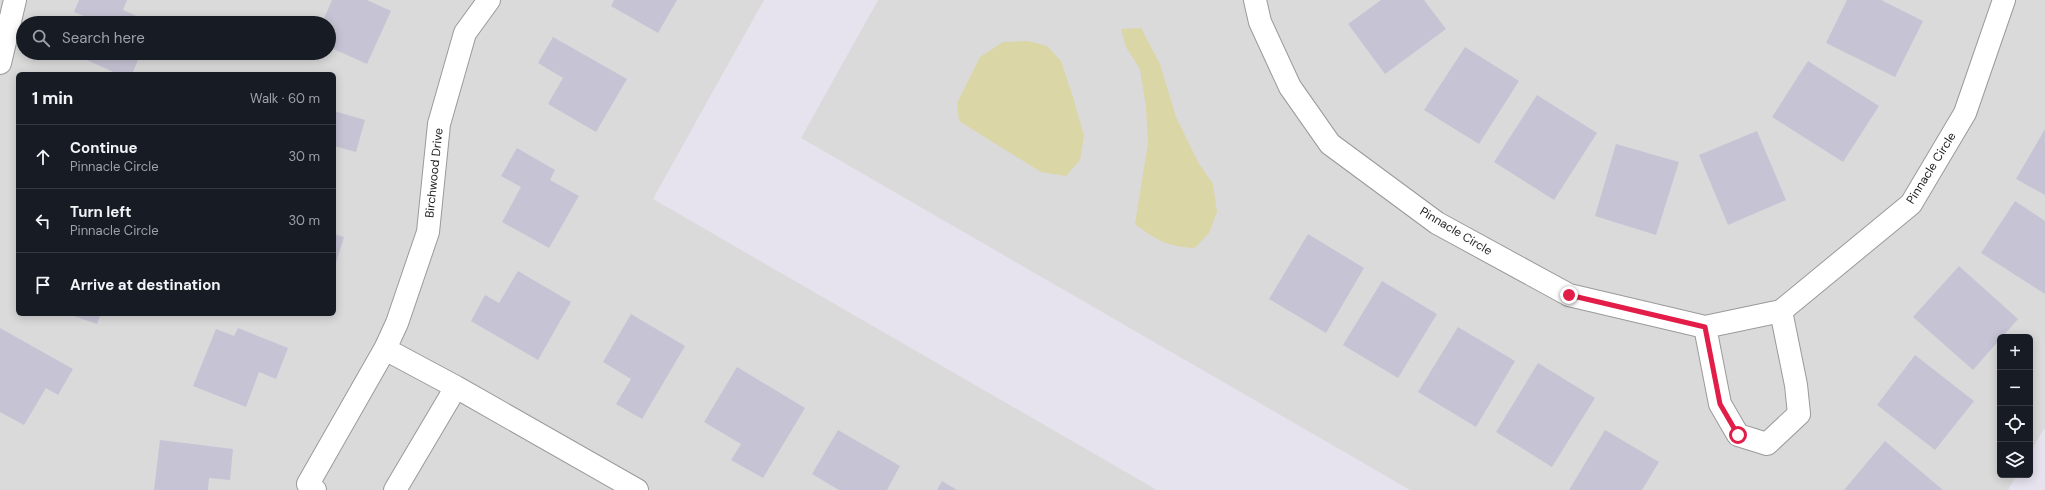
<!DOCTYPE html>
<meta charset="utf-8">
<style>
:root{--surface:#171b24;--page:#20242c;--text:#f1f3f6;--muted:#9ea1a6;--line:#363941}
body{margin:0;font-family:"DM Sans",sans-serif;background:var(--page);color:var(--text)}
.controls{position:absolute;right:12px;bottom:12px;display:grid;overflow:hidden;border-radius:6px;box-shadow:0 2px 10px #0003}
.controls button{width:36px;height:36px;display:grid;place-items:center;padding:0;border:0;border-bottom:1px solid var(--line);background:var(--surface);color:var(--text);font:20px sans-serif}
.stop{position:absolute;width:12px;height:12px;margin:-9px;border:3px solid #e11d48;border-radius:50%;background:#fff}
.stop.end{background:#e11d48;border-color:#fff;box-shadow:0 1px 4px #0008}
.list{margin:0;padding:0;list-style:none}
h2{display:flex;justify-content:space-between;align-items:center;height:52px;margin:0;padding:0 16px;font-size:17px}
h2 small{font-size:13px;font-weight:400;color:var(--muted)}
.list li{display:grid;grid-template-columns:26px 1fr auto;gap:12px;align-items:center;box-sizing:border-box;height:64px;padding:0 16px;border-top:1px solid var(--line)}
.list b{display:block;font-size:15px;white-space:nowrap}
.list p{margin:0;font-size:13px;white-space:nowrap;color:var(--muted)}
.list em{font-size:13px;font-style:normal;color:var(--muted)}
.icon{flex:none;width:22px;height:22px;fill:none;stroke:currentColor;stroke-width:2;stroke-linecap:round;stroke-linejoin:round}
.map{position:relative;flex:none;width:2045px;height:490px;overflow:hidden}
.search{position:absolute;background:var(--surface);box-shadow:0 2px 10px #0003;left:16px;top:16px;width:320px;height:44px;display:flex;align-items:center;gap:10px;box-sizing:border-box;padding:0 14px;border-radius:22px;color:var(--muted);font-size:15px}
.panel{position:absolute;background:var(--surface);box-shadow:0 2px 10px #0003;left:16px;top:72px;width:320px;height:244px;border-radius:6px}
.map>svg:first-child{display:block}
.residential{fill:#dadadb;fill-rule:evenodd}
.water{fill:#dad6a5}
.building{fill:#c6c4d4}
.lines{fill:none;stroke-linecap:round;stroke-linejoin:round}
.street-casing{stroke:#9a9a9a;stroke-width:24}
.street{stroke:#fff;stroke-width:22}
.route{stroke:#e11d48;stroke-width:5}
.labels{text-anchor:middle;stroke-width:3;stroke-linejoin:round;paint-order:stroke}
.street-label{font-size:12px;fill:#1d1d1d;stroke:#fff}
</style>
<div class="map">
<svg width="2045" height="490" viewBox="0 0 2045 490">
<rect width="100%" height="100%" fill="#e7e3ee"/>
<path class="residential" d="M0 0H764L653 199 1157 490H0ZM23 23H329V53H23ZM18 74H334V314H18Z
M878 0H2045V427L2030 453V337H2000V475H2017L2008 490H1410L801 138Z"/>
<path class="water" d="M1141 28 1160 64 1176 117 1198 162 1213 184 1217 212 1209 233 1195 248C1168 247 1156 240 1135 224L1148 143 1146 107 1140 69 1126 47 1121 29Z
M1028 41 1047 46 1061 61 1073 97 1084 136 1080 160 1066 176 1041 172 959 121 957 103 980 57 1003 42Z"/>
<path class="building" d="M79 0H127L123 10 153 23H95L96 21 74 12Z
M332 0H367L391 11 367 64 329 47V23H322Z
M614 0H677L658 33 611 6Z
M1381 0H1424L1446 29 1385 74 1348 24Z
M1847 0H1881L1923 21 1895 77 1826 43Z
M553 37 627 79 596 132 548 104 563 78 538 63Z
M1465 47 1519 81 1479 144 1424 110Z
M82 53H141L132 74H118L80 57Z
M1808 61 1879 106 1843 162 1772 117Z
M1537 95 1597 133 1554 200 1494 162Z
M334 111 365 120 356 152 334 146Z
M2045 129V195L2016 179Z
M1757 131 1786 200 1728 225 1699 155Z
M1616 144 1679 162 1656 235 1595 216Z
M517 148 555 170 550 180 579 196 549 248 502 222 521 187 501 176Z
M2015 201 2045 221V294L1981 253Z
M334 234 344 237 334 269Z
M1308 234 1364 268 1326 333 1269 299Z
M1959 266 2018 319 2002 337H2000V339L1973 370 1913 317Z
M518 271 571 302 538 360 471 321 485 295 499 303Z
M1382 281 1437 314 1398 378 1343 345Z
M68 314H101L97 324Z
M631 314 685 346 642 419 616 404 631 379 603 362Z
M1458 327 1515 361 1476 427 1418 392Z
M0 328 73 369 58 395 46 388 24 425 0 412Z
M238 328 288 348 276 379 259 372 246 407 193 386 216 329 234 336Z
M1915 355 1974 401 1935 450 1877 405Z
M1538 363 1595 398 1552 467 1496 432Z
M737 367 805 408 763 478 731 460 741 444 704 422Z
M838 430 900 466 887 490H839L812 474Z
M1605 430 1659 462 1642 490H1569Z
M160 440 233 449 230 480 209 478 208 490H154Z
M1885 441 1943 490H1844Z
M942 481 957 490H937Z"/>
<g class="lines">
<defs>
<path id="street" d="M1255 0 1260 22 1290 87 1330 144 1437 223 1569 295 1705 327 1781 311 1911 204 1965 113 2004 0
M0 63 15 0
M1705 327 1720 404 1738 435 1767 444 1799 414 1796 385 1781 311
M385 349 456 387
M315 490 308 484 385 349 397 323 428 232 439 124 465 33 489 0
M395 490 456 387 637 490"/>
</defs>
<use href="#street" class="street-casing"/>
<use href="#street" class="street"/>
</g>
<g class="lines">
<path class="route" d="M1569 295 1705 327 1720 404 1738 435"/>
</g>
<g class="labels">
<g class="street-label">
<text transform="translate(1931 168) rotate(-58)" y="4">Pinnacle Circle</text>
<text transform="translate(434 173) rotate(-84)" y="4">Birchwood Drive</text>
<text transform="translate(1456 231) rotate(31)" y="4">Pinnacle Circle</text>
</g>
</g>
</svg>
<div class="controls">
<button>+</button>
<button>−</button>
<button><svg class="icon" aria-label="locate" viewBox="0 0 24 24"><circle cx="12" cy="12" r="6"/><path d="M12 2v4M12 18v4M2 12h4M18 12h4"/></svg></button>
<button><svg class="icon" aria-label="layers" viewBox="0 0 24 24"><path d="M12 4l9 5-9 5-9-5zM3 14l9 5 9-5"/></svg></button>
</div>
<div class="stop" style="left:1738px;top:435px"></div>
<div class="stop end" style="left:1569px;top:295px"></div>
<div class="search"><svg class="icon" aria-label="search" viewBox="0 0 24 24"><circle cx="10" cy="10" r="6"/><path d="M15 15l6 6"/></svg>Search here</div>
<section class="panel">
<h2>1 min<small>Walk · 60 m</small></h2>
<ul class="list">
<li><svg class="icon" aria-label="ahead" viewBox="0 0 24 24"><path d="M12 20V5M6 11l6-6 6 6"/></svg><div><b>Continue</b><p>Pinnacle Circle</p></div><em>30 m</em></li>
<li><svg class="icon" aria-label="left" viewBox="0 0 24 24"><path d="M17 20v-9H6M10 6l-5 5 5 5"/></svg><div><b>Turn left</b><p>Pinnacle Circle</p></div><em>30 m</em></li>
<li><svg class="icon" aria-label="arrive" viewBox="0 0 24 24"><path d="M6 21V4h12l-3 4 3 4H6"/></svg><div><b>Arrive at destination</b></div></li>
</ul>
</section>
</div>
